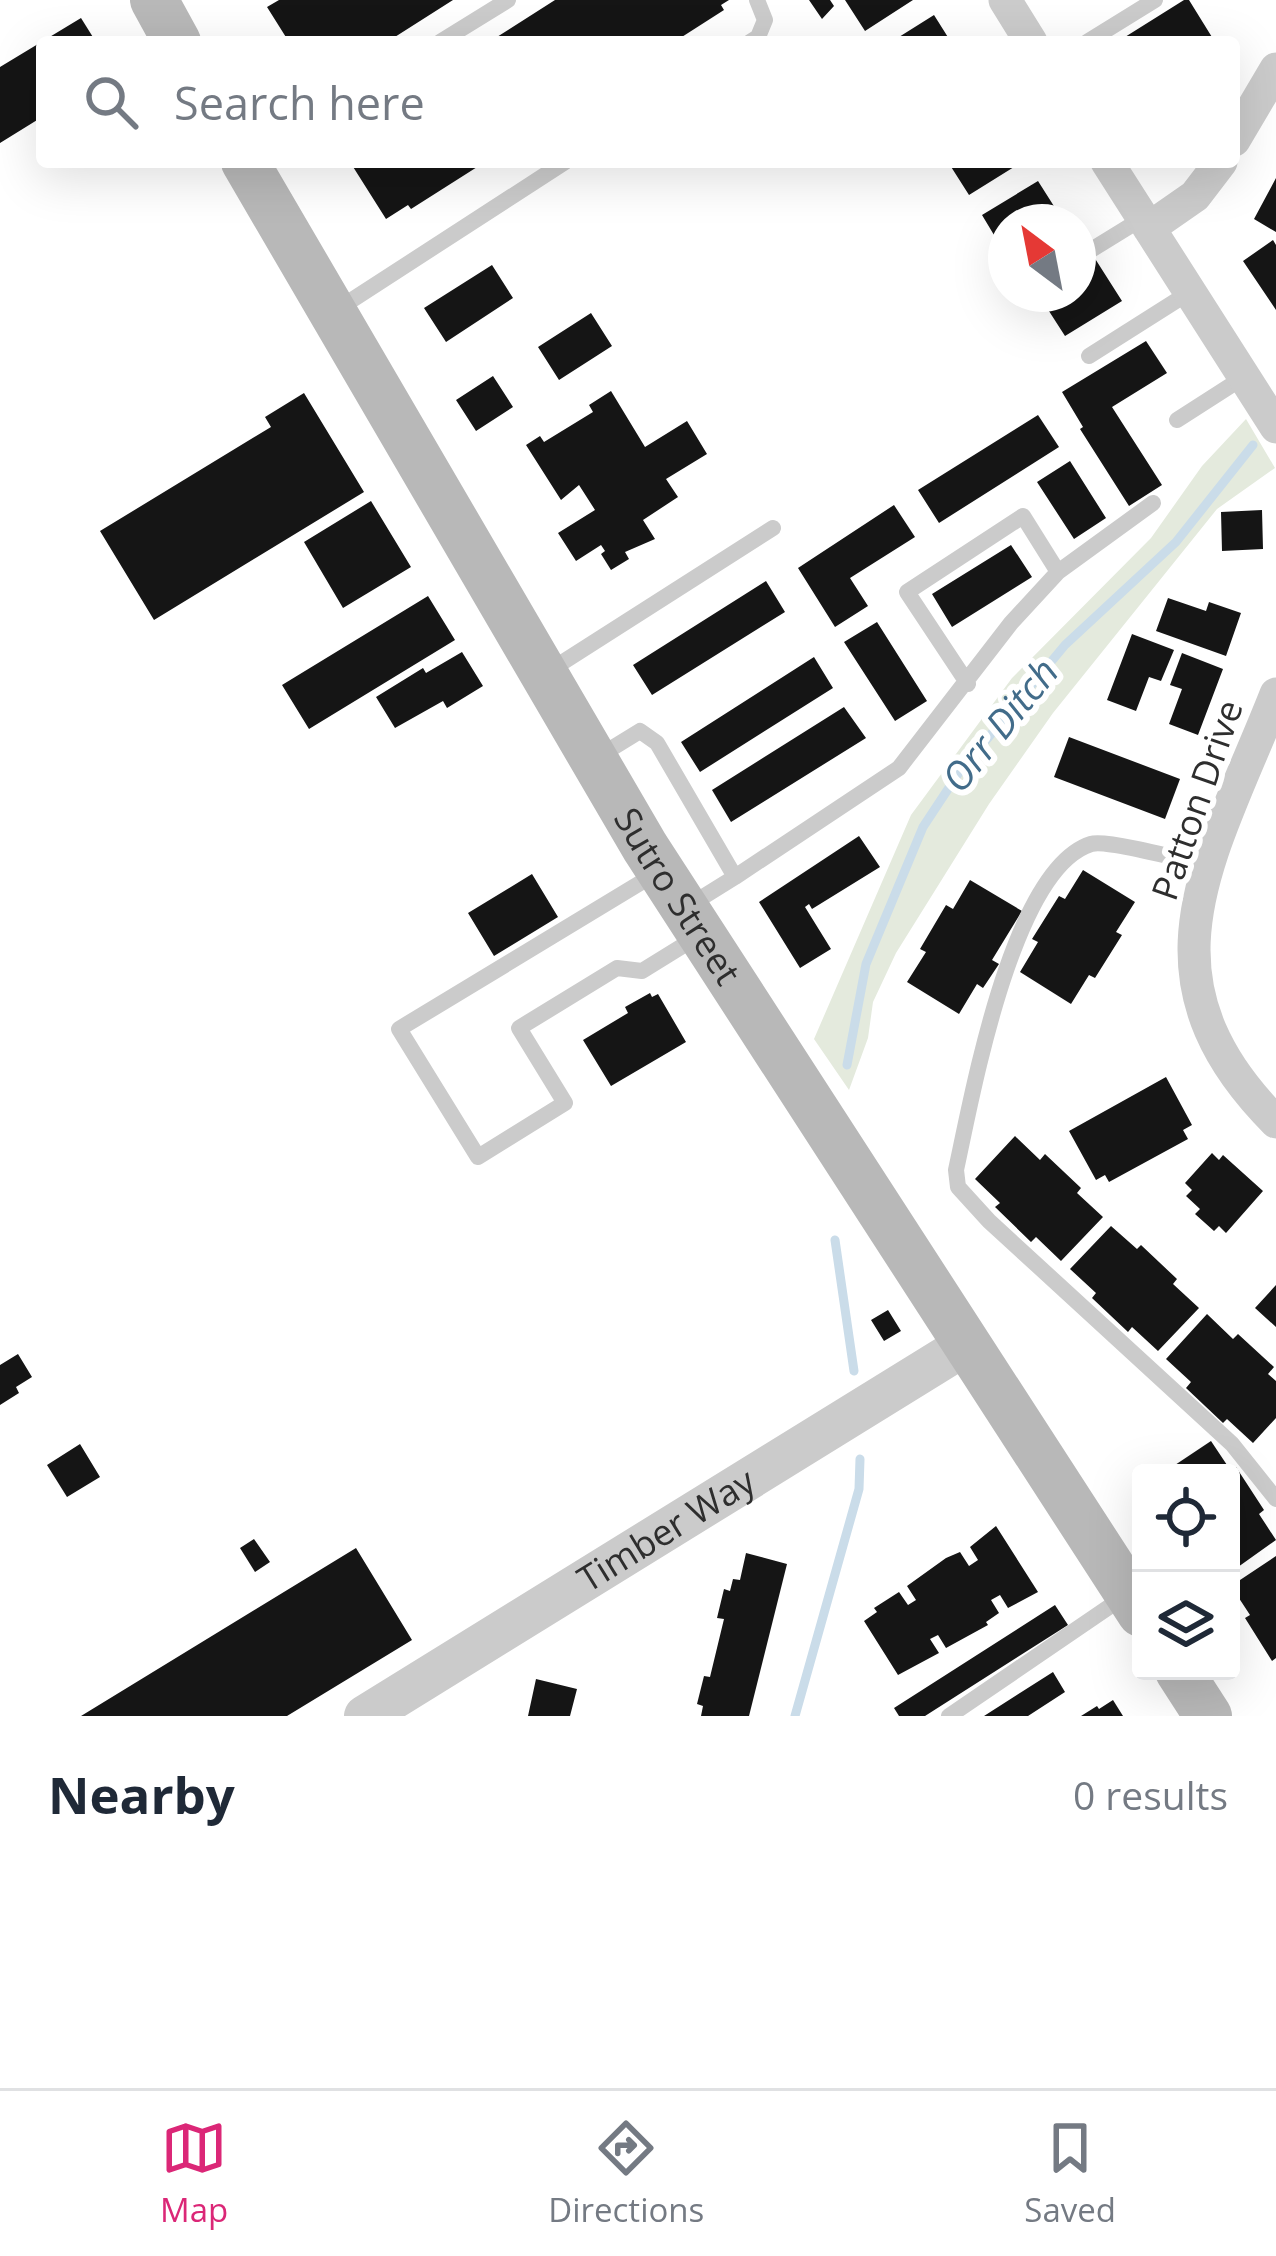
<!DOCTYPE html>
<style>
:root{--surface:#fff;--page:#f2f2f3;--text:#1f2937;--muted:#747a83;--line:#e0e1e3;--accent:#db2777}
body{margin:0;font-family:"Open Sans",sans-serif;background:var(--page);color:var(--text)}
.controls{position:absolute;right:36px;bottom:36px;display:grid;overflow:hidden;border-radius:12px;box-shadow:0 12px 48px #0002}
.controls button{width:108px;height:108px;display:grid;place-items:center;padding:0;border:0;border-bottom:3px solid var(--line);background:var(--surface);color:var(--text);font:60px sans-serif}
.compass{position:absolute;left:988px;top:204px;width:108px;height:108px;border-radius:50%;background:var(--surface);box-shadow:0 12px 48px #0002;rotate:328deg}
.list{margin:0;padding:0;list-style:none}
h2{display:flex;justify-content:space-between;align-items:center;height:156px;margin:0;padding:0 48px;font-size:51px}
h2 small{font-size:39px;font-weight:400;color:var(--muted)}
.icon{flex:none;width:66px;height:66px;fill:none;stroke:currentColor;stroke-width:2;stroke-linecap:round;stroke-linejoin:round}
.map{position:relative;flex:none;width:1276px;height:1716px;overflow:hidden}
.search{position:absolute;background:var(--surface);box-shadow:0 12px 48px #0002;left:36px;right:36px;top:36px;height:132px;display:flex;align-items:center;gap:30px;box-sizing:border-box;padding:0 42px;border-radius:12px;color:var(--muted);font-size:45px}
.sheet{height:372px;background:var(--surface)}
nav{display:flex;justify-content:space-around;align-items:center;box-sizing:border-box;height:168px;border-top:3px solid var(--line);background:var(--surface);font-size:33px;color:var(--muted)}
nav a{display:grid;justify-items:center;gap:6px}
nav .on{color:var(--accent)}
.map>svg:first-child{display:block}
.green{fill:#e4eadd}
.lines{fill:none;stroke-linecap:round;stroke-linejoin:round}
.stream{stroke:#cadce9;stroke-width:9}
.building{fill:#151515}
.service{stroke:#cbcbcb;stroke-width:16}
.minor{stroke:#cbcbcb;stroke-width:33}
.tertiary{stroke:#cbcbcb;stroke-width:42}
.secondary{stroke:#b8b8b8;stroke-width:48}
.labels{text-anchor:middle;stroke-width:12;stroke-linejoin:round;paint-order:stroke}
.street-label{font-size:36px;fill:#2e2e2e;stroke:#fff}
.water-label{font-size:39px;font-style:italic;fill:#426c8a;stroke:#fff}
</style>
<div class="map">
<svg width="1276" height="1716" viewBox="0 0 1276 1716">
<rect width="100%" height="100%" fill="#fff"/>
<path class="green" d="M1246 419 1275 468 1217 509 1053 713 989 804 896 953 873 1002 868 1038 849 1090 814 1039 911 815 1012 678 1151 538 1202 466Z"/>
<g class="lines">
<path class="stream" d="M847 1065 866 964 923 827 958 774 1065 645 1176 542 1253 445
M835 1240 854 1371
M795 1716 859 1489 860 1459"/>
</g>
<path class="building" d="M279 0H453L387 42H289L267 7Z
M555 0H729L721 5 724 10 674 42H489Z
M809 0H830L834 6 822 19Z
M845 0H913L865 31Z
M1184 0H1189L1215 42H1117Z
M934 15 951 42H891Z
M81 18 96 42H42V117L0 143V67Z
M350 162H485L411 209 408 205 386 219Z
M948 162H1022L969 195Z
M1276 178V232L1254 219Z
M1038 181 1064 222H1006V255L982 215Z
M1273 240 1276 245V310L1243 261Z
M1094 257 1122 301 1065 336 1038 294H1078V268Z
M492 265 513 298 446 342 424 308Z
M591 313 612 346 559 380 538 347Z
M1146 341 1167 373 1112 407 1162 485 1129 506 1080 429 1083 427 1062 392Z
M493 376 513 407 476 431 456 400Z
M611 391 645 447 687 421 707 454 666 479 678 497 643 520 655 539 625 552 629 559 611 570 601 554 605 551 601 545 576 561 558 533 595 510 579 485 561 500 526 445 540 436 544 442 593 412 589 405Z
M304 393 364 492 154 620 100 531 271 427 265 417Z
M1038 415 1059 447 939 523 918 490Z
M1070 461 1106 518 1074 539 1037 482Z
M371 501 411 567 343 608 304 542Z
M894 505 915 537 850 578 868 606 835 627 798 568Z
M1262 510 1263 549 1222 551 1221 512Z
M1011 545 1032 577 952 627 932 594Z
M766 581 785 612 652 695 633 665Z
M428 596 455 640 309 729 282 685Z
M1168 598 1206 611 1209 602 1241 613 1226 656 1156 631Z
M877 622 927 701 895 721 844 642Z
M1132 634 1174 650 1161 681 1149 677 1136 711 1107 700Z
M462 652 483 686 447 708 443 701 395 728 376 697 423 668 426 673Z
M1182 653 1223 669 1198 735 1169 724 1182 689 1170 685Z
M814 657 833 688 700 772 681 742Z
M844 707 866 738 731 822 712 790Z
M1069 737 1180 779 1165 819 1054 777Z
M859 836 880 867 812 909 809 904 805 907 831 949 800 968 759 902Z
M1083 870 1135 902 1116 932 1122 935 1095 978 1089 975 1071 1004 1020 972 1038 942 1032 939 1059 896 1065 899Z
M532 874 558 917 494 956 468 913Z
M970 880 1022 911 992 960 999 964 983 988 977 984 959 1014 907 982 926 952 920 949 946 905 953 909Z
M650 993 652 997 658 994 686 1042 611 1086 583 1040 628 1013 625 1007Z
M1166 1077 1192 1125 1183 1130 1188 1139 1109 1182 1105 1175 1096 1180 1069 1131Z
M1015 1136 1040 1160 1045 1154 1081 1188 1077 1193 1103 1217 1061 1261 1036 1237 1031 1242 995 1207 1000 1203 975 1179Z
M1212 1153 1219 1160 1223 1155 1263 1191 1226 1233 1219 1226 1214 1231 1195 1214 1200 1209 1186 1196 1192 1190 1185 1183Z
M1111 1226 1137 1249 1141 1245 1177 1279 1173 1284 1199 1308 1158 1351 1132 1327 1128 1332 1092 1298 1096 1293 1070 1269Z
M1276 1285V1327L1255 1308Z
M888 1310 901 1331 884 1341 871 1320Z
M1207 1314 1233 1339 1238 1334 1274 1367 1268 1374 1276 1381V1418L1253 1443 1227 1419 1223 1423 1186 1388 1191 1382 1166 1359Z
M18 1354 32 1377 16 1387 19 1393 0 1405V1365Z
M1211 1441 1231 1471 1236 1467 1264 1510 1259 1514 1276 1540 1231 1572V1473H1163Z
M80 1444 100 1477 67 1497 47 1465Z
M996 1526 1038 1592 1008 1608 1000 1595 991 1600 999 1613 986 1622 988 1625 946 1648 938 1635 930 1639 939 1653 898 1675 864 1621 877 1612 874 1608 899 1592 908 1605 916 1600 907 1586 946 1558 960 1552 969 1566 978 1560 970 1547Z
M254 1539 270 1562 255 1572 240 1548Z
M356 1548 412 1640 287 1716H81Z
M746 1553 787 1564 749 1716H701L703 1706 697 1704 704 1676 710 1677 724 1619 717 1618 724 1589 730 1591 733 1579 740 1580Z
M1276 1556V1658L1272 1661 1245 1618 1250 1615 1231 1586Z
M1055 1605 1068 1625 925 1716H899L894 1708Z
M1053 1672 1065 1692 1028 1716H984Z
M536 1679 577 1689 570 1716H528Z
M1113 1700 1123 1716H1081L1097 1706 1099 1709Z"/>
<g class="lines">
<path class="service" d="M440 42 508 0
M750 42 758 37 765 20 757 0
M1087 42 1155 0
M1078 258 1143 218
M335 311 565 162
M1089 356 1190 292
M1177 420 1244 377
M1058 572 1153 503
M549 671 773 528
M596 758 640 731 657 743 735 877 690 905
M1209 866C1187 861 1107 839 1091 844 1012 869 972 1097 956 1170L958 1187 989 1221 1232 1444 1276 1499
M655 874 399 1029 478 1157 565 1103 519 1028 617 968 642 971 697 937
M735 877 899 768 1011 623 1058 572 1023 516 907 592 968 684
M949 1716 1128 1594"/>
<path class="minor" d="M1005 0 1031 42
M1234 140 1276 69
M1107 162 1276 427
M1149 228 1195 196 1221 162
M1276 694C1212 857 1129 975 1276 1122"/>
<path class="tertiary" id="s1" d="M365 1716 967 1344"/>
<g class="secondary">
<path d="M154 0 177 42"/>
<path id="s2" d="M245 162 645 847 1141 1613"/>
<path d="M1179 1671 1208 1716"/>
</g>
</g>
<g class="labels">
<g class="street-label">
<text transform="translate(1197 800) rotate(-71)" y="13">Patton Drive</text>
<text dy="13" stroke="none"><textPath href="#s2" startOffset="852">Sutro Street</textPath></text>
<text dy="13" stroke="none"><textPath href="#s1" startOffset="354">Timber Way</textPath></text>
</g>
<g class="water-label">
<text transform="translate(1000 725) rotate(-51)" y="14">Orr Ditch</text>
</g>
</g>
</svg>
<div class="controls">
<button><svg class="icon" aria-label="locate" viewBox="0 0 24 24"><circle cx="12" cy="12" r="6"/><path d="M12 2v4M12 18v4M2 12h4M18 12h4"/></svg></button>
<button><svg class="icon" aria-label="layers" viewBox="0 0 24 24"><path d="M12 4l9 5-9 5-9-5zM3 14l9 5 9-5"/></svg></button>
</div>
<svg class="compass" viewBox="-18 -18 36 36"><path d="M0-13l5 13h-10z" fill="#e53935"/><path d="M0 13l5-13h-10z" fill="#747a83"/></svg>
<div class="search"><svg class="icon" aria-label="search" viewBox="0 0 24 24"><circle cx="10" cy="10" r="6"/><path d="M15 15l6 6"/></svg>Search here</div>
</div>
<section class="sheet">
<h2>Nearby<small>0 results</small></h2>
<ul class="list">
</ul>
</section>
<nav>
<a class="on"><svg class="icon" aria-label="map" viewBox="0 0 24 24"><path d="M3 6l6-2 6 2 6-2v14l-6 2-6-2-6 2zM9 4v14M15 6v14"/></svg>Map</a>
<a><svg class="icon" aria-label="directions" viewBox="0 0 24 24"><path d="M12 3l9 9-9 9-9-9zM9 14v-3h6M13 9l2 2-2 2"/></svg>Directions</a>
<a><svg class="icon" aria-label="saved" viewBox="0 0 24 24"><path d="M7 4h10v16l-5-4-5 4z"/></svg>Saved</a>
</nav>
